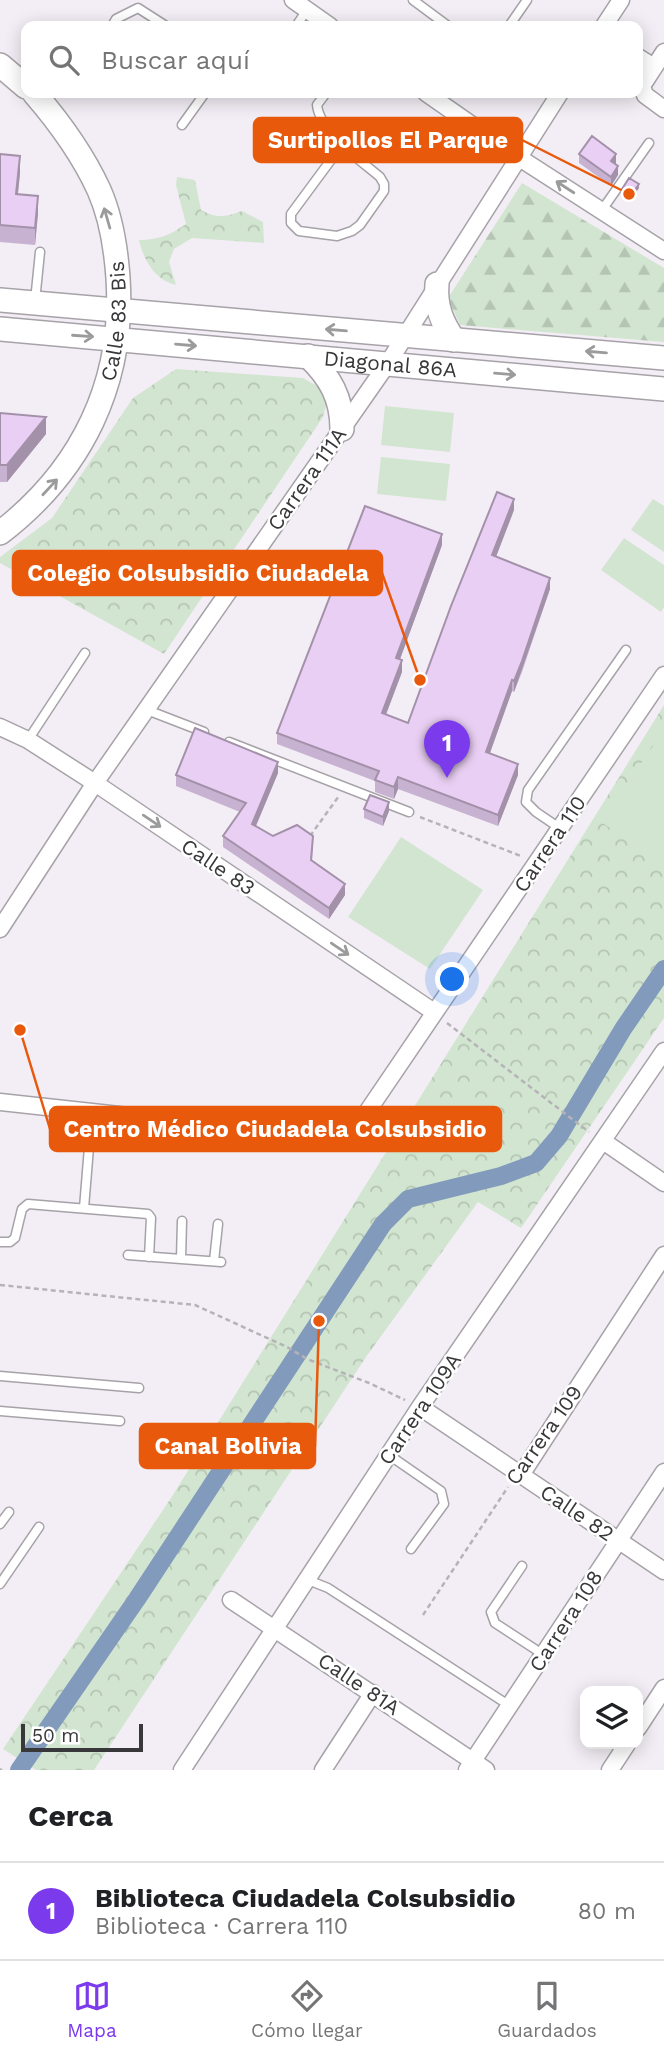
<!DOCTYPE html>
<html lang="es">
<meta charset="utf-8">
<style>
:root{--surface:#fff;--page:#f6f6f6;--text:#202124;--muted:#757577;--line:#e0e0e0;--accent:#7c3aed}
body{margin:0;font-family:"Work Sans",sans-serif;background:var(--page);color:var(--text)}
.controls{position:absolute;right:21px;bottom:21px;display:grid;overflow:hidden;border-radius:14px;box-shadow:0 4px 18px #0003}
.controls button{width:63px;height:63px;display:grid;place-items:center;padding:0;border:0;border-bottom:2px solid var(--line);background:var(--surface);color:var(--text);font:35px sans-serif}
.scale{position:absolute;left:21px;bottom:18px;width:122px;box-sizing:border-box;padding-left:7px;border:4px solid #383739;border-top:0;font-size:19px;line-height:24px;white-space:nowrap;color:#383739;-webkit-text-stroke:5px #fff;paint-order:stroke}
.you{position:absolute;left:453px;top:980px;width:24px;height:24px;margin:-18px;border:5px solid #fff;border-radius:50%;background:#1a73e8;box-shadow:0 0 0 10px #1a73e833}
.badge{display:grid;place-items:center;width:46px;height:46px;border-radius:50%;background:var(--accent);color:#fff;font-size:23px;font-weight:700}
.pin{position:absolute;translate:-50% -58px;filter:drop-shadow(0 2px 4px #0008)}
.pin::after{content:'';position:absolute;top:37px;width:24px;height:21px;background:inherit;clip-path:polygon(0 0,100% 0,50% 100%)}
.list{margin:0;padding:0;list-style:none}
h2{display:flex;justify-content:space-between;align-items:center;height:91px;margin:0;padding:0 28px;font-size:30px}
h2 small{font-size:23px;font-weight:400;color:var(--muted)}
.list li{display:grid;grid-template-columns:46px 1fr auto;gap:21px;align-items:center;box-sizing:border-box;height:98px;padding:0 28px;border-top:2px solid var(--line)}
.list b{display:block;font-size:26px;white-space:nowrap}
.list p{margin:0;font-size:23px;white-space:nowrap;color:var(--muted)}
.list em{font-size:23px;font-style:normal;color:var(--muted)}
.icon{flex:none;width:38px;height:38px;fill:none;stroke:currentColor;stroke-width:2;stroke-linecap:round;stroke-linejoin:round}
.map{position:relative;flex:none;width:664px;height:1770px;overflow:hidden}
.search{position:absolute;background:var(--surface);box-shadow:0 4px 18px #0003;left:21px;right:21px;top:21px;height:77px;display:flex;align-items:center;gap:18px;box-sizing:border-box;padding:0 24px;border-radius:14px;color:var(--muted);font-size:26px}
.sheet{height:189px;background:var(--surface)}
nav{display:flex;justify-content:space-around;align-items:center;box-sizing:border-box;height:98px;border-top:2px solid var(--line);background:var(--surface);font-size:19px;color:var(--muted)}
nav a{display:grid;justify-items:center;gap:4px}
nav .on{color:var(--accent)}
.map>svg:first-child{display:block}
.forest{fill:url(#forest-firs)}
.park{fill:url(#park-crowns)}
.garden{fill:#d2e5d0}
.lines{fill:none;stroke-linecap:round;stroke-linejoin:round}
.canal{stroke:#829abb;stroke-width:18}
.lane-casing{stroke:#a6a2a8;stroke-width:11}
.street-casing{stroke:#a6a2a8;stroke-width:19}
.secondary-casing{stroke:#a6a2a8;stroke-width:26}
.path{stroke:#b6b3b8;stroke-width:2.5;stroke-dasharray:5 3.5;stroke-linecap:butt}
.lane{stroke:#fff;stroke-width:8}
.street{stroke:#fff;stroke-width:16}
.secondary{stroke:#fff;stroke-width:23}
.wall{fill:#c8b2d1}
.shaded-wall{fill:#a391aa}
.building{fill:#e9cff3;stroke:#a391aa;stroke-width:2}
.oneway{stroke:#9c9b9c}
.labels{text-anchor:middle;stroke-width:5;stroke-linejoin:round;paint-order:stroke}
.street-label{font-size:21px;fill:#383739;stroke:#fff}
.leader{fill:none;stroke:#e8590c;stroke-width:2.5}
.callout-dot{fill:#e8590c;stroke:#fff;stroke-width:2.5}
.callout{fill:#e8590c;stroke:#e8590c;stroke-width:2.5}
.callout-label{font-size:23px;text-anchor:middle;font-weight:bold;fill:#fff}
</style>
<div class="map">
<svg width="664" height="1770" viewBox="0 0 664 1770">
<defs>
<pattern id="forest-firs" width="22" height="20" patternUnits="userSpaceOnUse" patternTransform="scale(1.75)"><rect width="22" height="20" fill="#d2e5d0"/><path d="M5 1l3.5 6h-7zM16 11l3.5 6h-7z" fill="#b5c5b3"/></pattern>
<pattern id="park-crowns" width="20" height="18" patternUnits="userSpaceOnUse" patternTransform="scale(1.75)"><rect width="20" height="18" fill="#d2e5d0"/><path d="M2 6a3 3 0 1 1 6 0M12 15a3 3 0 1 1 6 0" fill="none" stroke="#b5c5b3"/></pattern>
</defs>
<rect width="100%" height="100%" fill="#f3eef5"/>
<path class="forest" d="M522 183 664 268V342L460 325 448 298Z"/>
<path class="park" d="M177 177 195 180 201 210C217 219 225 217 242 211L263 222 264 243 192 238 174 249 169 262 176 285C155 280 144 261 139 240 158 240 170 235 186 224L176 185Z
M176 369 303 378 321 388 327 402 323 417 164 654 0 563V557L52 518 133 398Z
M664 705V1018L521 1228 478 1202 366 1357 94 1770H36L3 1749 171 1498Z"/>
<path class="garden" d="M385 406 454 413 450 452 381 445Z
M381 457 450 464 446 501 377 494Z
M653 499 664 506V552L631 530Z
M624 538 664 565V607L661 612 601 570Z
M664 730V864L601 822Z
M401 837 483 890 430 969 348 917Z"/>
<g class="lines">
<path class="canal" d="M19 1770 137 1599 383 1224 408 1199 501 1176 536 1163 559 1136 623 1029 664 969"/>
<defs>
<path id="lane" d="M413 0 448 26
M112 26 116 19 138 8 166 26
M296 26 307 10
M509 26 527 0
M326 93 317 105C320 132 360 160 380 177L384 184V191L360 225 352 231 337 236 299 231 291 223V214L342 145
M182 125 205 93
M602 210 649 143
M35 301 40 252
M147 710 204 732
M28 740 85 653
M229 742 409 812
M561 829 536 812 526 802 528 790 626 650
M84 1208 92 1111
M0 1242H10L15 1238 22 1209 28 1204 148 1214 151 1218 149 1257
M128 1255 221 1262
M181 1259 182 1221
M214 1261 218 1224
M0 1376 139 1388
M0 1411 120 1421
M389 1455 441 1491 444 1504 411 1549
M0 1524 9 1512
M522 1566 491 1612 495 1623 544 1655
M308 1580 328 1588 510 1706
M0 1584 39 1527"/>
<path id="street" d="M293 0 330 26
M604 26 621 0
M664 52 642 86 645 95 664 109
M638 57 654 67
M426 93 518 157 664 251
M0 727 28 740 95 783 434 1012
M0 929 95 783 388 363 560 93
M0 1102 303 1135 341 1132 361 1121 664 675
M603 1141 664 1183
M420 1407 664 1571
M521 1475 664 1255
M231 1600 486 1770
M638 1728 664 1688
M182 1770 420 1407 664 1051
M323 1770 373 1693
M467 1770 664 1472
M610 1770 627 1744"/>
<g id="secondary">
<path d="M0 65 26 87"/>
<path d="M437 284C435 306 442 323 454 340"/>
<path d="M0 300 664 358"/>
<path id="s1" d="M0 329 664 389"/>
<path d="M308 356C330 377 342 398 342 429"/>
<path id="s2" d="M0 533C82 470 125 382 118 278 116 249 111 217 99 190 82 153 60 123 34 93"/>
</g>
</defs>
<use href="#lane" class="lane-casing"/>
<use href="#street" class="street-casing"/>
<use href="#secondary" class="secondary-casing"/>
<path class="path" d="M420 817 521 856
M310 836 339 796
M447 1023 589 1132
M0 1285 195 1305 287 1347 307 1359 369 1383 405 1400
M423 1615 508 1487
M0 1769 2 1770"/>
<use href="#lane" class="lane"/>
<use href="#street" class="street"/>
<use href="#secondary" class="secondary"/>
</g>
<path class="wall" d="M0 154 20 173 18 194 38 213 35 245 0 242Z
M579 154 616 163 615 164 618 175 611 186 579 163Z
M639 188 631 199 622 193V189Z
M0 413 46 434 7 482H0Z
M514 510 496 557 550 589 522 672 514 692 512 691 490 753 518 775 498 826 398 789 394 799 375 792V781L277 744V733L442 545 400 659 402 672 386 714 408 723Z
M278 773 256 826 273 836 313 846 312 861 345 895 329 919 223 847V836L240 812 176 786V775Z
M364 809 389 811 383 826 364 818Z"/>
<path class="shaded-wall" d="M616 154V163L611 170V161Z
M20 156V173L16 211V194Z
M618 166V175L611 186V177Z
M639 184V188L631 199V195Z
M38 196V213L35 245V228Z
M46 417V434L7 482V465Z
M514 499V510L492 567V555Z
M442 534V545L396 670V658Z
M550 578V589L514 692V681Z
M402 660V672L382 725V713Z
M512 680V691L486 764V752Z
M278 762V773L252 835V824Z
M518 764V775L498 826V815Z
M398 777V789L394 799V787Z
M389 802V811L383 826V817Z
M345 884V895L329 919V908Z"/>
<path class="building" d="M592 136 616 154 611 161 618 166 611 177 579 154Z
M0 154 20 156 16 194 38 196 35 228 0 225Z
M629 178 639 184 631 195 622 189Z
M0 413 46 417 7 465H0Z
M497 492 514 499 492 555 550 578 522 661 514 681 512 680 486 752 518 764 498 815 398 777 394 787 375 780 379 771 277 733 365 506 442 534 396 658 402 660 382 713 408 723 451 606Z
M195 728 278 762 252 824 273 836 297 825 313 836 311 860 345 884 329 908 223 836 246 803 176 775Z
M370 795 389 802 383 817 364 809Z"/>
<defs><path id="oneway-shaft" d="M-6 0H5M1.5-3L5.5 0L1.5 3" fill="none" stroke-width="1.6" stroke-linecap="round" stroke-linejoin="round" transform="scale(1.75)"/></defs>
<g class="oneway">
<use href="#oneway-shaft" transform="translate(565 187) rotate(-147)"/>
<use href="#oneway-shaft" transform="translate(107 218) rotate(-106)"/>
<use href="#oneway-shaft" transform="translate(336 330) rotate(-175)"/>
<use href="#oneway-shaft" transform="translate(83 336) rotate(4)"/>
<use href="#oneway-shaft" transform="translate(186 345) rotate(5)"/>
<use href="#oneway-shaft" transform="translate(596 352) rotate(-175)"/>
<use href="#oneway-shaft" transform="translate(505 374) rotate(5)"/>
<use href="#oneway-shaft" transform="translate(50 487) rotate(-47)"/>
<use href="#oneway-shaft" transform="translate(152 821) rotate(34)"/>
<use href="#oneway-shaft" transform="translate(340 949) rotate(34)"/>
</g>
<g class="labels">
<g class="street-label">
<text dy="7" stroke="none"><textPath href="#s2" startOffset="250">Calle 83 Bis</textPath></text>
<text dy="7" stroke="none"><textPath href="#s1" startOffset="392">Diagonal 86A</textPath></text>
<text transform="translate(307 479) rotate(-55)" y="7">Carrera 111A</text>
<text transform="translate(550 844) rotate(-56)" y="7">Carrera 110</text>
<text transform="translate(218 867) rotate(34)" y="7">Calle 83</text>
<text transform="translate(420 1409) rotate(-56)" y="7">Carrera 109A</text>
<text transform="translate(544 1435) rotate(-55)" y="7">Carrera 109</text>
<text transform="translate(577 1513) rotate(34)" y="7">Calle 82</text>
<text transform="translate(566 1621) rotate(-57)" y="7">Carrera 108</text>
<text transform="translate(359 1684) rotate(34)" y="7">Calle 81A</text>
</g>
</g>
<path class="leader" d="M629 194L522 140M420 680L382 573M20 1030L50 1129M319 1321L315 1446"/>
<g class="callout-dot">
<circle cx="629" cy="194" r="7"/>
<circle cx="420" cy="680" r="7"/>
<circle cx="20" cy="1030" r="7"/>
<circle cx="319" cy="1321" r="7"/>
</g>
<g class="callout">
<rect x="254" y="118" width="268" height="44" rx="7"/>
<rect x="13" y="551" width="369" height="44" rx="7"/>
<rect x="50" y="1107" width="451" height="44" rx="7"/>
<rect x="140" y="1424" width="175" height="44" rx="7"/>
</g>
<g class="callout-label">
<text x="388" y="148">Surtipollos El Parque</text>
<text x="198" y="581">Colegio Colsubsidio Ciudadela</text>
<text x="275" y="1137">Centro Médico Ciudadela Colsubsidio</text>
<text x="228" y="1454">Canal Bolivia</text>
</g>
</svg>
<div class="controls">
<button><svg class="icon" aria-label="layers" viewBox="0 0 24 24"><path d="M12 4l9 5-9 5-9-5zM3 14l9 5 9-5"/></svg></button>
</div>
<div class="scale">50 m</div>
<div class="you"></div>
<div class="pin badge" style="left:447px;top:778px">1</div>
<div class="search"><svg class="icon" aria-label="search" viewBox="0 0 24 24"><circle cx="10" cy="10" r="6"/><path d="M15 15l6 6"/></svg>Buscar aquí</div>
</div>
<section class="sheet">
<h2>Cerca<small></small></h2>
<ul class="list">
<li><span class="badge">1</span><div><b>Biblioteca Ciudadela Colsubsidio</b><p>Biblioteca · Carrera 110</p></div><em>80 m</em></li>
</ul>
</section>
<nav>
<a class="on"><svg class="icon" aria-label="map" viewBox="0 0 24 24"><path d="M3 6l6-2 6 2 6-2v14l-6 2-6-2-6 2zM9 4v14M15 6v14"/></svg>Mapa</a>
<a><svg class="icon" aria-label="directions" viewBox="0 0 24 24"><path d="M12 3l9 9-9 9-9-9zM9 14v-3h6M13 9l2 2-2 2"/></svg>Cómo llegar</a>
<a><svg class="icon" aria-label="saved" viewBox="0 0 24 24"><path d="M7 4h10v16l-5-4-5 4z"/></svg>Guardados</a>
</nav>
